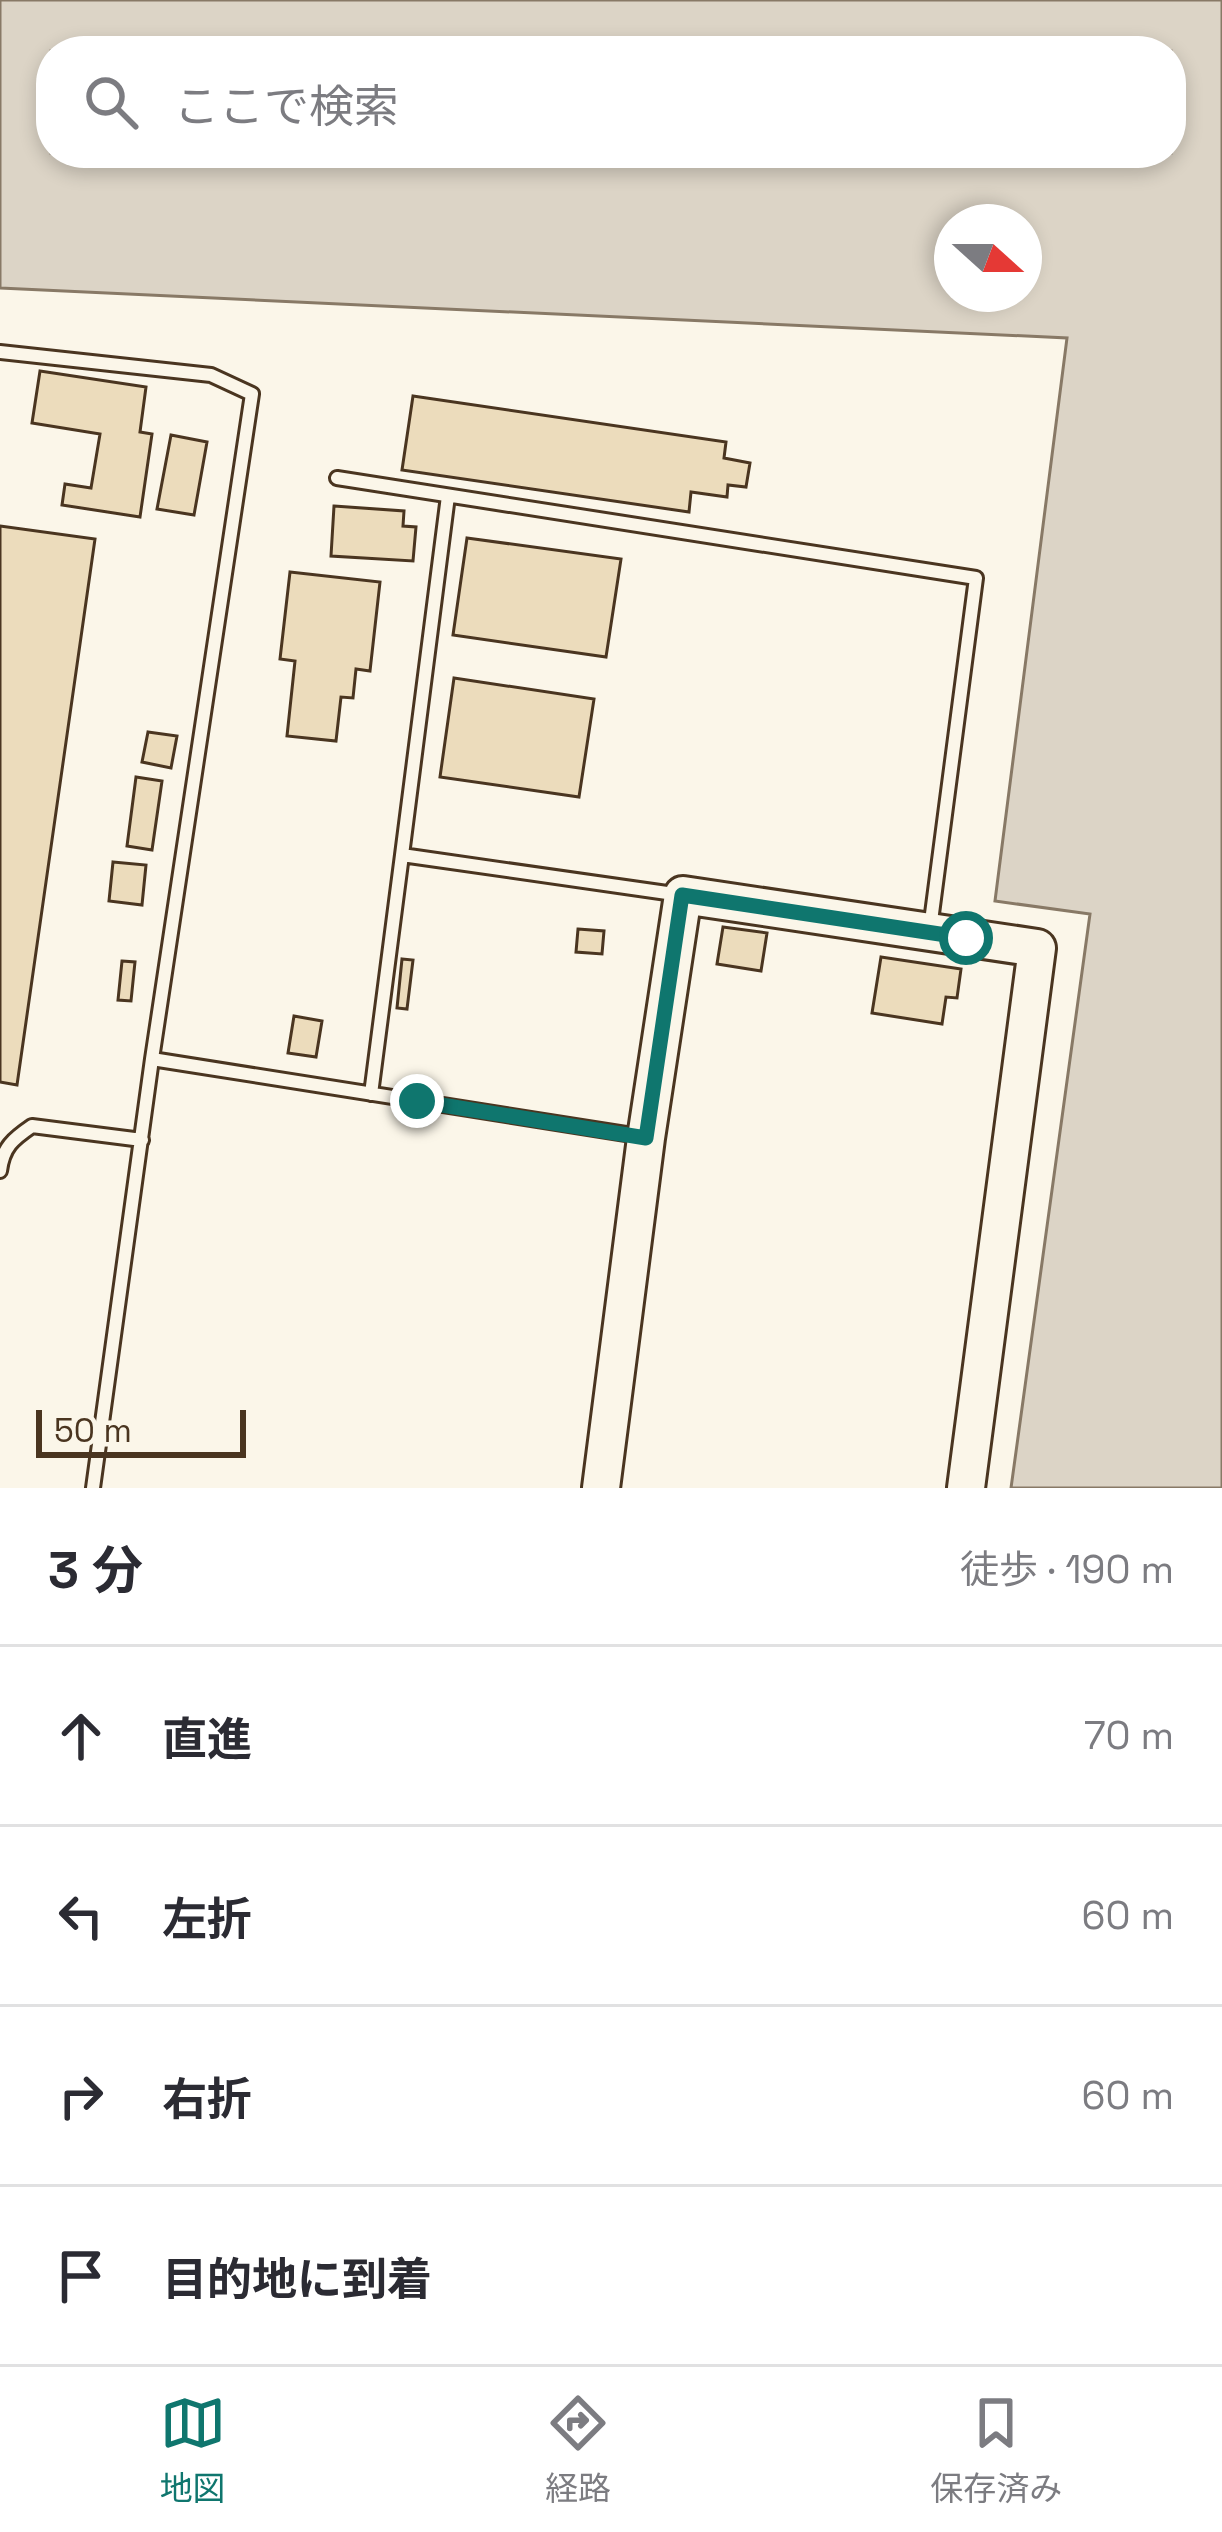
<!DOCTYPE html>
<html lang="ja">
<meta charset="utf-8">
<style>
:root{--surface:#fff;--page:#f7f7f7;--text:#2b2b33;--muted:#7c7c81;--line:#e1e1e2;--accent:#0f766e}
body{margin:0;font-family:"Space Grotesk","Noto Sans JP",sans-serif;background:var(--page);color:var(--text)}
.compass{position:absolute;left:934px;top:204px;width:108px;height:108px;border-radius:50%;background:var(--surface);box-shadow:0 6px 18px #0003;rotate:111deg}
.scale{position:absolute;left:36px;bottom:30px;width:210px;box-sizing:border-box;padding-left:12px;border:6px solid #4a3520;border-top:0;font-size:33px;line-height:42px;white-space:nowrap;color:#4a3520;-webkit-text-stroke:9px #fbf6e9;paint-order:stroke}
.stop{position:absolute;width:36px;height:36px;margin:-27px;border:9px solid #0f766e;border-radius:50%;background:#fff}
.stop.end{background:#0f766e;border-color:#fff;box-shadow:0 3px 12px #0008}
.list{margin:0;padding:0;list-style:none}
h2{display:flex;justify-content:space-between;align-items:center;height:156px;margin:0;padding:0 48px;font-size:51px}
h2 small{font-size:39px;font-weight:400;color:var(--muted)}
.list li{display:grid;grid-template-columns:78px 1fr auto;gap:36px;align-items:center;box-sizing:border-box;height:180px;padding:0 48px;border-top:3px solid var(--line)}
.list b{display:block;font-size:45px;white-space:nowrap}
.list em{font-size:39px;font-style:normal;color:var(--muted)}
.icon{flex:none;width:66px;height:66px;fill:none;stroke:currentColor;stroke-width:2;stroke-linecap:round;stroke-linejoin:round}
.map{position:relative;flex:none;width:1222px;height:1488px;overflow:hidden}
.search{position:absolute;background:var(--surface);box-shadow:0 6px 18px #0003;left:36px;right:36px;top:36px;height:132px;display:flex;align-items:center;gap:30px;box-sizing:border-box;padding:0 42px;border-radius:48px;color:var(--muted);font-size:45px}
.sheet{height:876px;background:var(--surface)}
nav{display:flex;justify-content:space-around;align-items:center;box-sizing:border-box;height:168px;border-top:3px solid var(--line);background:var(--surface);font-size:33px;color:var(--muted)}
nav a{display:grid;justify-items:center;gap:6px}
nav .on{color:var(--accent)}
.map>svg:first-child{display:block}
.water{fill:#dcd4c6;stroke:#887966;stroke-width:3;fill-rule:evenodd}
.building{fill:#ecdcbc;stroke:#4a3520;stroke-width:3}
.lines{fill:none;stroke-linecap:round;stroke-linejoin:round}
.lane-casing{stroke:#4a3520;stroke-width:18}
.secondary-casing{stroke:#4a3520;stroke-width:42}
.lane{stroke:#fbf6e9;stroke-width:12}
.secondary{stroke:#fbf6e9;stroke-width:36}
.route{stroke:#0f766e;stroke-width:15}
</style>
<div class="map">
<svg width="1222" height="1488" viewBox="0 0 1222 1488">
<rect width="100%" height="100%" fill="#fbf6e9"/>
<path class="water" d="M0 0H1222V1488H1011L1090 914 995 901 1067 338 0 288ZM51 51H1171V153H51ZM952 222H1024V294H952Z"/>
<path class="building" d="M40 371 146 387 140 432 152 434 140 517 62 505 65 484 91 488 100 434 32 423Z
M413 396 726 442 724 458 750 463 746 487 728 485 727 497 691 492 689 512 402 470Z
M171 435 207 442 194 515 157 509Z
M334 506 404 511 403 526 416 527 413 561 331 556Z
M0 526 95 539 17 1085 0 1082Z
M467 538 621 559 606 657 453 635Z
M290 572 380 582 370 671 356 669 353 698 341 697 336 741 287 736 295 661 280 659Z
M454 678 594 699 579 797 440 777Z
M148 732 177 736 171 768 142 762Z
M136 777 162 781 152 850 127 846Z
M113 862 146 865 142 905 109 901Z
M723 927 767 933 761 971 717 964Z
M578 929 604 931 602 954 576 952Z
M881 957 961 969 957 998 946 997 942 1024 872 1013Z
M402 959 413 960 407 1009 397 1008Z
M122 961 135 962 131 1001 118 1000Z
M294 1016 322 1021 316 1057 288 1053Z"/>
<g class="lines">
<defs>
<path id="lane" d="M0 352 211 375 252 394 152 1059 93 1488
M337 478 976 578 930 929
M402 855 448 496
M152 1059 645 1137
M371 1094 402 855 681 895
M0 1171C3 1147 13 1139 32 1126L142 1140"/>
<path id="secondary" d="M601 1488 646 1138 683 895 1037 948 966 1488"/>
</defs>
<use href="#lane" class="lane-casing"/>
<use href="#secondary" class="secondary-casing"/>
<use href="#lane" class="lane"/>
<use href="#secondary" class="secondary"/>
</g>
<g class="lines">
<path class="route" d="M417 1101 646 1138 682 895 966 938"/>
</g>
</svg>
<svg class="compass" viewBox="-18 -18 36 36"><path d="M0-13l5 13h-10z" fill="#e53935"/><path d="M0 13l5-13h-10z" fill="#7c7c81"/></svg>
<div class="scale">50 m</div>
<div class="stop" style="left:966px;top:938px"></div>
<div class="stop end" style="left:417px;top:1101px"></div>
<div class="search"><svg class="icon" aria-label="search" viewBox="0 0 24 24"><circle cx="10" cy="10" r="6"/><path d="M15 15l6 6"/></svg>ここで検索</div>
</div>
<section class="sheet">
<h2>3 分<small>徒歩 · 190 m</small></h2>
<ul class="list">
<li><svg class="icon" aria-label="ahead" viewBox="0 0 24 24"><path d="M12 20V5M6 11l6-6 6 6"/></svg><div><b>直進</b></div><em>70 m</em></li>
<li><svg class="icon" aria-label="left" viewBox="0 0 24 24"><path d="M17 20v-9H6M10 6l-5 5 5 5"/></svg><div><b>左折</b></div><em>60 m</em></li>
<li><svg class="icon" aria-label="right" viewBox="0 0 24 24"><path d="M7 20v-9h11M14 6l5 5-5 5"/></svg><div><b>右折</b></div><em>60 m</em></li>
<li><svg class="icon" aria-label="arrive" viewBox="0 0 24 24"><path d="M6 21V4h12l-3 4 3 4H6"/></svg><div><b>目的地に到着</b></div></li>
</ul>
</section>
<nav>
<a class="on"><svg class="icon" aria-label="map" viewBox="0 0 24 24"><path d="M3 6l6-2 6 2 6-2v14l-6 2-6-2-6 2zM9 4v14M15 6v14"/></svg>地図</a>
<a><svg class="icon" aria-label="directions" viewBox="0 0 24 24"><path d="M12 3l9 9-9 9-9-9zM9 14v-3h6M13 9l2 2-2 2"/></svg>経路</a>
<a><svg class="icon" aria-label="saved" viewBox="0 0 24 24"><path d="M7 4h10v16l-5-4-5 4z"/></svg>保存済み</a>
</nav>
